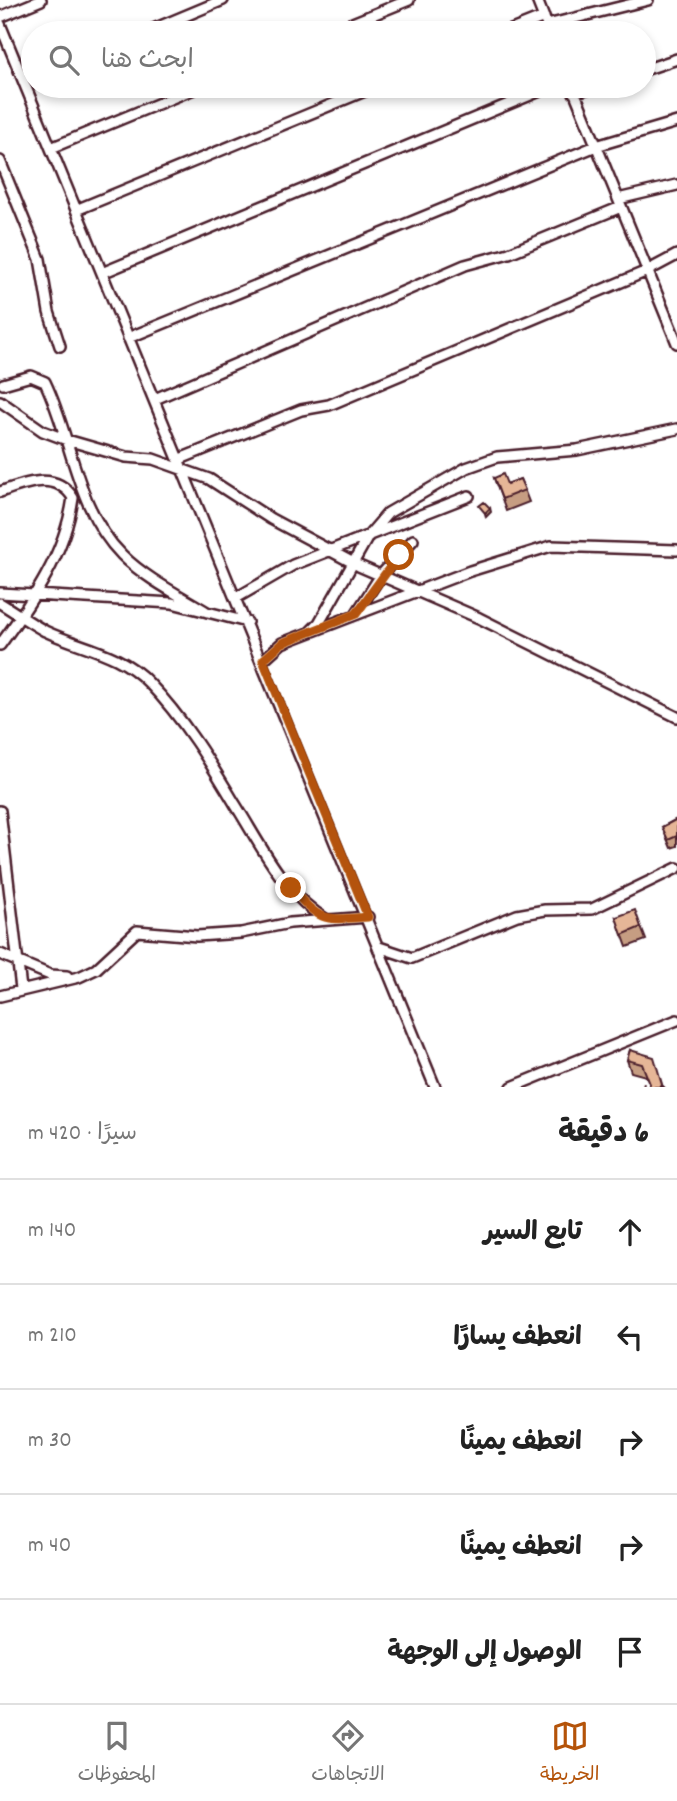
<!DOCTYPE html>
<html lang="ar">
<meta charset="utf-8">
<style>
:root{--surface:#fff;--page:#f6f6f6;--text:#222;--muted:#767676;--line:#e0e0e0;--accent:#b45309}
body{margin:0;font-family:Dekko,"Playpen Sans Arabic",sans-serif;background:var(--page);color:var(--text);direction:rtl}
.stop{position:absolute;width:21px;height:21px;margin:-16px;border:5px solid #b45309;border-radius:50%;background:#fff}
.stop.end{background:#b45309;border-color:#fff;box-shadow:0 2px 7px #0008}
.list{margin:0;padding:0;list-style:none}
h2{display:flex;justify-content:space-between;align-items:center;height:91px;margin:0;padding:0 28px;font-size:30px}
h2 small{font-size:23px;font-weight:400;color:var(--muted)}
.list li{display:grid;grid-template-columns:46px 1fr auto;gap:21px;align-items:center;box-sizing:border-box;height:105px;padding:0 28px;border-top:2px solid var(--line)}
.list b{display:block;font-size:26px;white-space:nowrap}
.list em{font-size:23px;font-style:normal;color:var(--muted)}
.icon{flex:none;width:38px;height:38px;fill:none;stroke:currentColor;stroke-width:2;stroke-linecap:round;stroke-linejoin:round}
.map{position:relative;flex:none;width:677px;height:1087px;overflow:hidden;direction:ltr}
.search{position:absolute;background:var(--surface);box-shadow:0 4px 10px #0003;left:21px;right:21px;top:21px;height:77px;display:flex;align-items:center;gap:18px;box-sizing:border-box;padding:0 24px;border-radius:38px;color:var(--muted);font-size:26px}
.sheet{height:616px;background:var(--surface)}
nav{display:flex;justify-content:space-around;align-items:center;box-sizing:border-box;height:98px;border-top:2px solid var(--line);background:var(--surface);font-size:19px;color:var(--muted)}
nav a{display:grid;justify-items:center;gap:4px}
nav .on{color:var(--accent)}
.map>svg:first-child{display:block}
.lines{fill:none;stroke-linecap:round;stroke-linejoin:round}
.minor-casing{stroke:#4a1f2b;stroke-width:14}
.path{stroke:#4a1f2b;stroke-width:2;stroke-dasharray:5 5;stroke-linecap:butt}
.minor{stroke:#fff;stroke-width:9}
.wall{fill:#c69d82;stroke:#4a1f2b;stroke-width:2}
.shaded-wall{fill:#a17f6a;stroke:#4a1f2b;stroke-width:2}
.building{fill:#e6b697;stroke:#4a1f2b;stroke-width:2}
.route{stroke:#b45309;stroke-width:9}
</style>
<div class="map">
<svg width="677" height="1087" viewBox="0 0 677 1087">
<rect width="100%" height="100%" fill="#fff"/>
<filter id="ink" filterUnits="userSpaceOnUse"><feTurbulence type="fractalNoise" baseFrequency=".0143" numOctaves="2"/><feDisplacementMap in="SourceGraphic" scale="14" xChannelSelector="R" yChannelSelector="G"/><feConvolveMatrix kernelMatrix="1 2 1 2 8 2 1 2 1" color-interpolation-filters="sRGB"/></filter>
<g filter="url(#ink)">
<g class="lines">
<defs>
<path id="minor" d="M537 0 550 33
M0 17 41 0
M0 24 435 1087
M547 25 648 0
M144 33 223 0
M328 33 409 0
M504 33 544 17
M644 70 677 59
M572 86 677 343
M574 93 595 86
M51 148 201 86
M0 161 40 259 49 312 60 346
M618 199 677 185
M76 210 377 86
M102 273 552 86
M128 338 596 146 677 122
M3 384 31 376 45 382C72 438 76 509 122 555 145 578 179 595 207 612
M155 399 465 265 509 253 621 207
M0 401 43 431 67 440 126 457 153 459 209 479 271 519 359 566 479 618 677 717
M180 459 301 410 329 405 647 271 677 255
M0 492C24 484 56 470 73 498 65 554 33 600 0 645
M0 593 172 603 247 622
M236 598 293 565 469 496
M0 603C15 612 30 623 45 631 81 648 120 652 149 683 183 718 210 762 235 804 261 845 283 894 327 920
M356 614 381 575 413 540
M310 632 319 623 369 535 388 513 466 468 497 457 577 450 677 429
M263 660 282 643 470 571 551 546 677 550
M0 811 21 989
M379 947 412 958 517 915 545 910 592 909 677 868
M0 954 50 975 67 976
M0 996 79 977 96 969 137 931 197 936 241 933 290 923 368 917
M512 1087 677 1020"/>
</defs>
<use href="#minor" class="minor-casing"/>
<path class="path" d="M643 1087 645 1076"/>
<use href="#minor" class="minor"/>
</g>
<path class="wall" d="M494 478 507 484 520 479 529 502 506 511Z
M677 819V846L671 848 662 827Z
M616 917 641 927 646 940 627 947Z
M630 1050 664 1087 650 1085 646 1076 631 1072 627 1060Z"/>
<path class="shaded-wall" d="M490 508 491 512 486 517 485 513Z"/>
<path class="building" d="M503 474 507 484 520 479 525 490 502 499 494 478Z
M484 502 490 508 485 513 479 506Z
M677 819V836L668 840 662 827Z
M635 910 641 927 622 935 616 917Z
M630 1050 654 1057 662 1084 660 1087H648L650 1084 642 1064 627 1060Z"/>
</g>
<g class="lines" filter="url(#ink)">
<path class="route" d="M291 888C321 923 324 920 368 917L263 660 282 643 356 614 399 555"/>
</g>
</svg>
<div class="stop" style="left:399px;top:555px"></div>
<div class="stop end" style="left:291px;top:888px"></div>
<div class="search"><svg class="icon" aria-label="search" viewBox="0 0 24 24"><circle cx="10" cy="10" r="6"/><path d="M15 15l6 6"/></svg>ابحث هنا</div>
</div>
<section class="sheet">
<h2>6 دقيقة<small>سيرًا · 420 m</small></h2>
<ul class="list">
<li><svg class="icon" aria-label="ahead" viewBox="0 0 24 24"><path d="M12 20V5M6 11l6-6 6 6"/></svg><div><b>تابع السير</b></div><em>140 m</em></li>
<li><svg class="icon" aria-label="left" viewBox="0 0 24 24"><path d="M17 20v-9H6M10 6l-5 5 5 5"/></svg><div><b>انعطف يسارًا</b></div><em>210 m</em></li>
<li><svg class="icon" aria-label="right" viewBox="0 0 24 24"><path d="M7 20v-9h11M14 6l5 5-5 5"/></svg><div><b>انعطف يمينًا</b></div><em>30 m</em></li>
<li><svg class="icon" aria-label="right" viewBox="0 0 24 24"><path d="M7 20v-9h11M14 6l5 5-5 5"/></svg><div><b>انعطف يمينًا</b></div><em>40 m</em></li>
<li><svg class="icon" aria-label="arrive" viewBox="0 0 24 24"><path d="M6 21V4h12l-3 4 3 4H6"/></svg><div><b>الوصول إلى الوجهة</b></div></li>
</ul>
</section>
<nav>
<a class="on"><svg class="icon" aria-label="map" viewBox="0 0 24 24"><path d="M3 6l6-2 6 2 6-2v14l-6 2-6-2-6 2zM9 4v14M15 6v14"/></svg>الخريطة</a>
<a><svg class="icon" aria-label="directions" viewBox="0 0 24 24"><path d="M12 3l9 9-9 9-9-9zM9 14v-3h6M13 9l2 2-2 2"/></svg>الاتجاهات</a>
<a><svg class="icon" aria-label="saved" viewBox="0 0 24 24"><path d="M7 4h10v16l-5-4-5 4z"/></svg>المحفوظات</a>
</nav>
